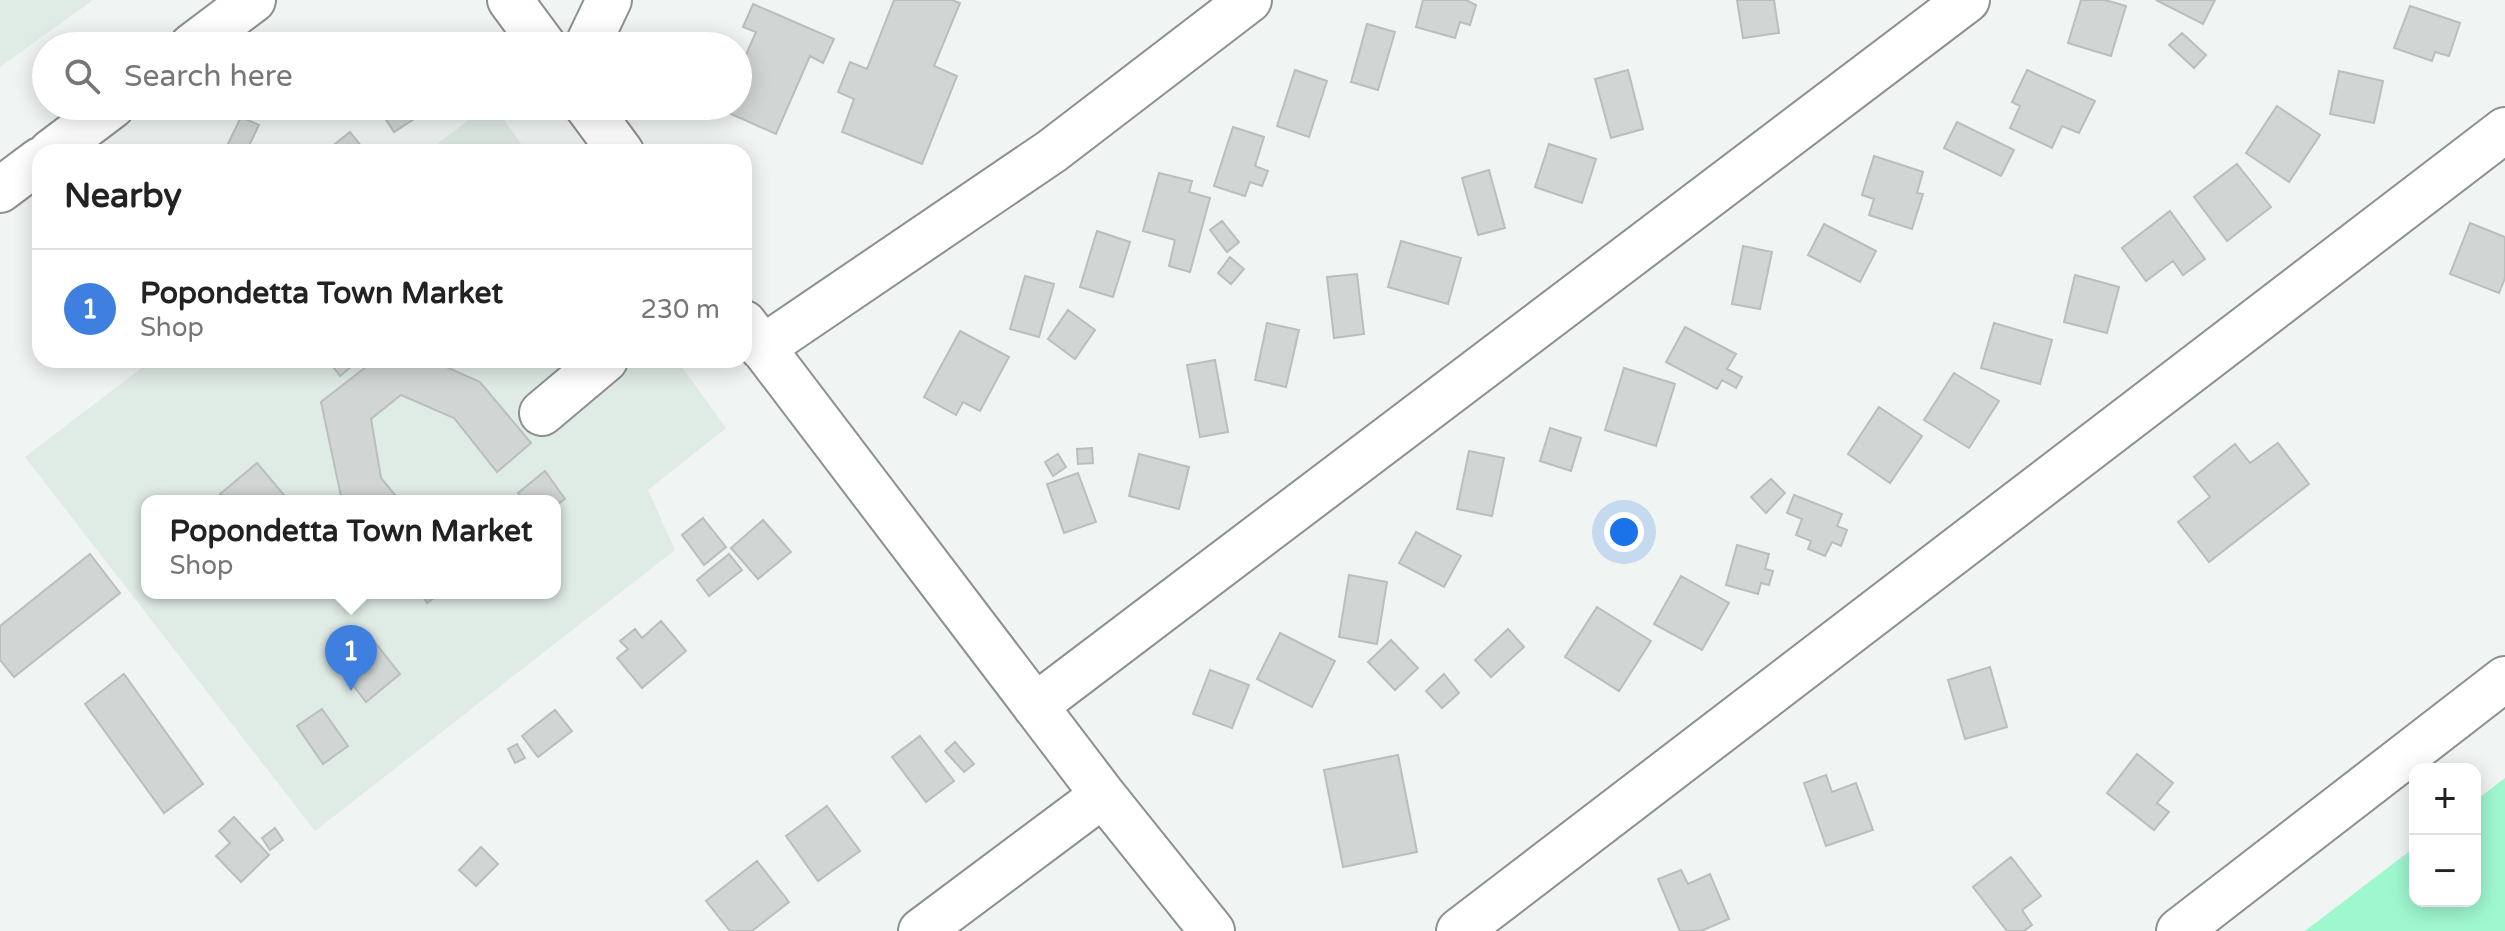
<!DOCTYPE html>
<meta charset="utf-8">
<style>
:root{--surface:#fff;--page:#f2f2f2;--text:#222;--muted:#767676;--line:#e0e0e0;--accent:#6e2ea3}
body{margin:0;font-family:"Varela Round",sans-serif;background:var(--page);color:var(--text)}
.controls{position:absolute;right:24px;bottom:24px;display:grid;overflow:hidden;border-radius:16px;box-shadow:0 4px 20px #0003}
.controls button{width:72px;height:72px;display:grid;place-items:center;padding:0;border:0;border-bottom:2px solid var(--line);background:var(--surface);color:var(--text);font:40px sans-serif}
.you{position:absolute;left:1624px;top:532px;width:28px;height:28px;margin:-20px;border:6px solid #fff;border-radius:50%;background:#1a73e8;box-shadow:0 0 0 12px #1a73e833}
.badge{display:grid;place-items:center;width:52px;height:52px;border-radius:50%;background:var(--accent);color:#fff;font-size:26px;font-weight:700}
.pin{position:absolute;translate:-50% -66px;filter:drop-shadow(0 2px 4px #0008)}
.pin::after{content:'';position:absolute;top:42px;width:28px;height:24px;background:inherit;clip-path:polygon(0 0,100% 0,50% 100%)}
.popup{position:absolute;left:141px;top:495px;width:420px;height:104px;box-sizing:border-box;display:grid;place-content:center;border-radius:16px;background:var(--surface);filter:drop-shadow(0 2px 6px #0005);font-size:26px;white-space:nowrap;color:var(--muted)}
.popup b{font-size:30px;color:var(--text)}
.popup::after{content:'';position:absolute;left:50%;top:100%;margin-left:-16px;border:16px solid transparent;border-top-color:var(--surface)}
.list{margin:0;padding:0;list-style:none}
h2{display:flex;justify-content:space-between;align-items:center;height:104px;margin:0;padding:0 32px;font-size:34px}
h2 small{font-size:26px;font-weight:400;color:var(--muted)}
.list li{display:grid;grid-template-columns:52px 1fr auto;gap:24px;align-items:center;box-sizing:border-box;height:120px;padding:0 32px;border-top:2px solid var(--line)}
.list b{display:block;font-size:30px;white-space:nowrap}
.list p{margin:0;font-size:26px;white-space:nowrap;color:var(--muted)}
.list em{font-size:26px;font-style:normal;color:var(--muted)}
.icon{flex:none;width:44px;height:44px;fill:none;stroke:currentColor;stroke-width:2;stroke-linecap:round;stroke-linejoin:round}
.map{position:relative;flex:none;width:2505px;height:931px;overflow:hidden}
.search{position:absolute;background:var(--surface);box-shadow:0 4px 20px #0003;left:32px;top:32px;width:720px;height:88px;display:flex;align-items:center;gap:20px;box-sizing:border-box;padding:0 28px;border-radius:44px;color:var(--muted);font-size:30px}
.panel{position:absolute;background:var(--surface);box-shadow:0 4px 20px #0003;left:32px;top:144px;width:720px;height:224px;border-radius:24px}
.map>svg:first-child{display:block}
.built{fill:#dfebe5;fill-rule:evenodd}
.green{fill:#9ff7d0}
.building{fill:#d1d5d3;stroke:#babebc;stroke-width:2}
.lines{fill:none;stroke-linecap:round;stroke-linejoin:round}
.minor-casing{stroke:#8c908e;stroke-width:48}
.minor{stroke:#fff;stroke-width:44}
</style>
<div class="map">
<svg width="2505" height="931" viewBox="0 0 2505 931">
<rect width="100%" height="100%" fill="#f0f4f2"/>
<path class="built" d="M0 0H93L0 67Z
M487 106H494L527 152H427Z
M152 360H677L726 428 648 490 675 550 315 831 25 457ZM147 501H555V593H147Z"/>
<path class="green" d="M2505 778V931H2305L2415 847V901H2475V801Z"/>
<path class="building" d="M894 0H952L960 3 934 66 957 76 922 164 842 132 854 99 838 92 850 62 867 69Z
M1423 0H1466L1476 5 1470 25 1460 22 1455 38 1416 27Z
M1737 0H1774L1779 33 1743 38Z
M2081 0H2105L2126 6 2111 56 2068 43Z
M2156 0H2215L2203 24Z
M753 4 834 39 823 63 810 56 776 134 722 110 723 106H738V73L756 32 743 27Z
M2410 6 2460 23 2449 56 2435 52 2432 61 2394 48Z
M1367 24 1395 32 1378 90 1351 82Z
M2182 33 2206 55 2194 68 2169 45Z
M1295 70 1327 81 1309 137 1277 126Z
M1628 70 1643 129 1611 138 1595 79Z
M2027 70 2095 101 2079 133 2062 126 2052 148 2010 128 2020 106 2012 102Z
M2339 71 2383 81 2374 123 2330 114Z
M377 106H434L394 132Z
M2277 106 2320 135 2289 182 2246 153Z
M241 117 259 125 246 152H224Z
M1957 122 2014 150 2001 176 1944 148Z
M1233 127 1264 137 1255 166 1268 171 1262 186 1250 182 1245 196 1214 186Z
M350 132 366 152H336L331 147Z
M1549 144 1596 159 1582 203 1535 187Z
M1874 156 1923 172 1917 193 1923 194 1912 229 1869 215 1874 199 1862 195Z
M2237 164 2271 207 2227 241 2194 197Z
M1489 170 1505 228 1478 235 1462 178Z
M1159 173 1192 181 1189 192 1210 198 1190 272 1169 266 1175 240 1143 231Z
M2170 211 2205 259 2183 275 2173 261 2146 281 2122 248Z
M1222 221 1239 242 1227 252 1210 230Z
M2470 223 2505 237V278L2499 293 2450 274Z
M1824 224 1876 251 1860 282 1808 255Z
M1097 231 1130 242 1113 297 1080 287Z
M1401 241 1461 258 1448 304 1388 287Z
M1743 246 1772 252 1760 309 1732 304Z
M1230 257 1244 269 1231 284 1218 273Z
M1357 274 1364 334 1334 338 1327 277Z
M2075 275 2119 287 2107 333 2064 322Z
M1025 276 1054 284 1039 337 1010 329Z
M1068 310 1095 330 1075 359 1048 339Z
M1267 323 1299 330 1286 387 1255 380Z
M1994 323 2052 340 2040 384 1981 368Z
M1685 327 1736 354 1727 369 1742 377 1736 388 1722 380 1717 389 1666 362Z
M960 331 1009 357 980 411 963 402 956 415 924 397Z
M328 360H359L340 376Z
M375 360H431L480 382 531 443 497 472 454 418 401 395 371 419 381 478 400 501H342L321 402Z
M1215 360 1228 432 1200 437 1187 365Z
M1624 368 1675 384 1656 446 1605 430Z
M1954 373 1999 401 1969 448 1924 420Z
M1879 407 1922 436 1890 483 1848 454Z
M1550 428 1581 438 1571 471 1540 461Z
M2278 443 2309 484 2209 562 2178 522 2210 497 2194 477 2235 444 2250 463Z
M1092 448 1093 463 1078 464 1077 449Z
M1469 451 1504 458 1492 516 1457 509Z
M1058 454 1066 467 1053 476 1045 462Z
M1139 454 1189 467 1179 509 1129 496Z
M257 463 289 501H226L220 494Z
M545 471 565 499 555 506V501H524L518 493Z
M1078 473 1096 522 1064 533 1047 484Z
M1771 479 1785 493 1766 513 1751 497Z
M1794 495 1842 514 1837 526 1847 530 1841 546 1832 542 1825 556 1808 549 1811 541 1796 535 1802 519 1787 513Z
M703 518 726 547 704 565 682 535Z
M763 520 791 552 758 579 731 548Z
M1416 532 1461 556 1444 587 1399 563Z
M1737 545 1769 554 1765 569 1773 571 1769 585 1761 583 1758 594 1726 585Z
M90 554 120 593 14 677 0 660V626Z
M729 554 742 570 709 596 697 580Z
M1349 575 1387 582 1377 644 1339 637Z
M1681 576 1729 603 1702 650 1654 624Z
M421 593H441L427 603Z
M1597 607 1651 641 1619 691 1565 657Z
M661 621 686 651 642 688 617 658 628 649 620 641 635 629 642 638Z
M1508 629 1524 647 1491 677 1475 660Z
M1280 633 1335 661 1312 707 1257 679Z
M373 640 400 674 366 702 339 667Z
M1391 640 1418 668 1395 690 1368 662Z
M1990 667 2007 727 1965 739 1948 680Z
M1210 670 1249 685 1232 728 1193 714Z
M124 674 203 784 164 813 85 704Z
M1444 674 1459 693 1442 708 1426 691Z
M322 709 348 746 323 764 297 726Z
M555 710 572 731 538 757 522 736Z
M920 736 954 781 926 802 892 757Z
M955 742 974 764 964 772 945 751Z
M517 744 525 758 515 763 508 749Z
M2137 754 2173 783 2157 803 2169 812 2154 830 2107 793Z
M1398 755 1417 852 1343 867 1324 770Z
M1826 775 1832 792 1856 783 1873 830 1826 846 1804 783Z
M827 806 860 851 818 881 786 836Z
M234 817 269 855 241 882 216 856 230 843 219 831Z
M275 828 283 840 270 850 262 838Z
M481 847 498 864 476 886 459 870Z
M2011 857 2041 896 2022 910 2032 925 2024 931H2007L1973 887Z
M757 861 789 902 752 931H730L706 901Z
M1681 870 1688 884 1710 874 1729 919 1701 931H1680L1658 879Z"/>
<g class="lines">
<defs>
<path id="minor" d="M510 0 544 46
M192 46 253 0
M587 46 609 0
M587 106 621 152
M51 152 112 106
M0 190 40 160
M744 323 1103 795 1212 931
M762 348 1052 151 1249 0
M542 413 605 360
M1035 706 1967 0
M921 931 1103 795
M1459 931 2505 130
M2179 931 2505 679"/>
</defs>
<use href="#minor" class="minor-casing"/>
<use href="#minor" class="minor"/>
</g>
</svg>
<div class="controls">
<button>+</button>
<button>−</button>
</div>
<div class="you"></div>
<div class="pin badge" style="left:351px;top:691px;background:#3f7fe0">1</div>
<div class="popup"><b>Popondetta Town Market</b>Shop</div>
<div class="search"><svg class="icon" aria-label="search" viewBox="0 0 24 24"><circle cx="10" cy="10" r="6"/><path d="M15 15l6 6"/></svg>Search here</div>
<section class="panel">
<h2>Nearby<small></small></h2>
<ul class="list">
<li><span class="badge" style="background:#3f7fe0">1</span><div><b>Popondetta Town Market</b><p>Shop</p></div><em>230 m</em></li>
</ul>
</section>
</div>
